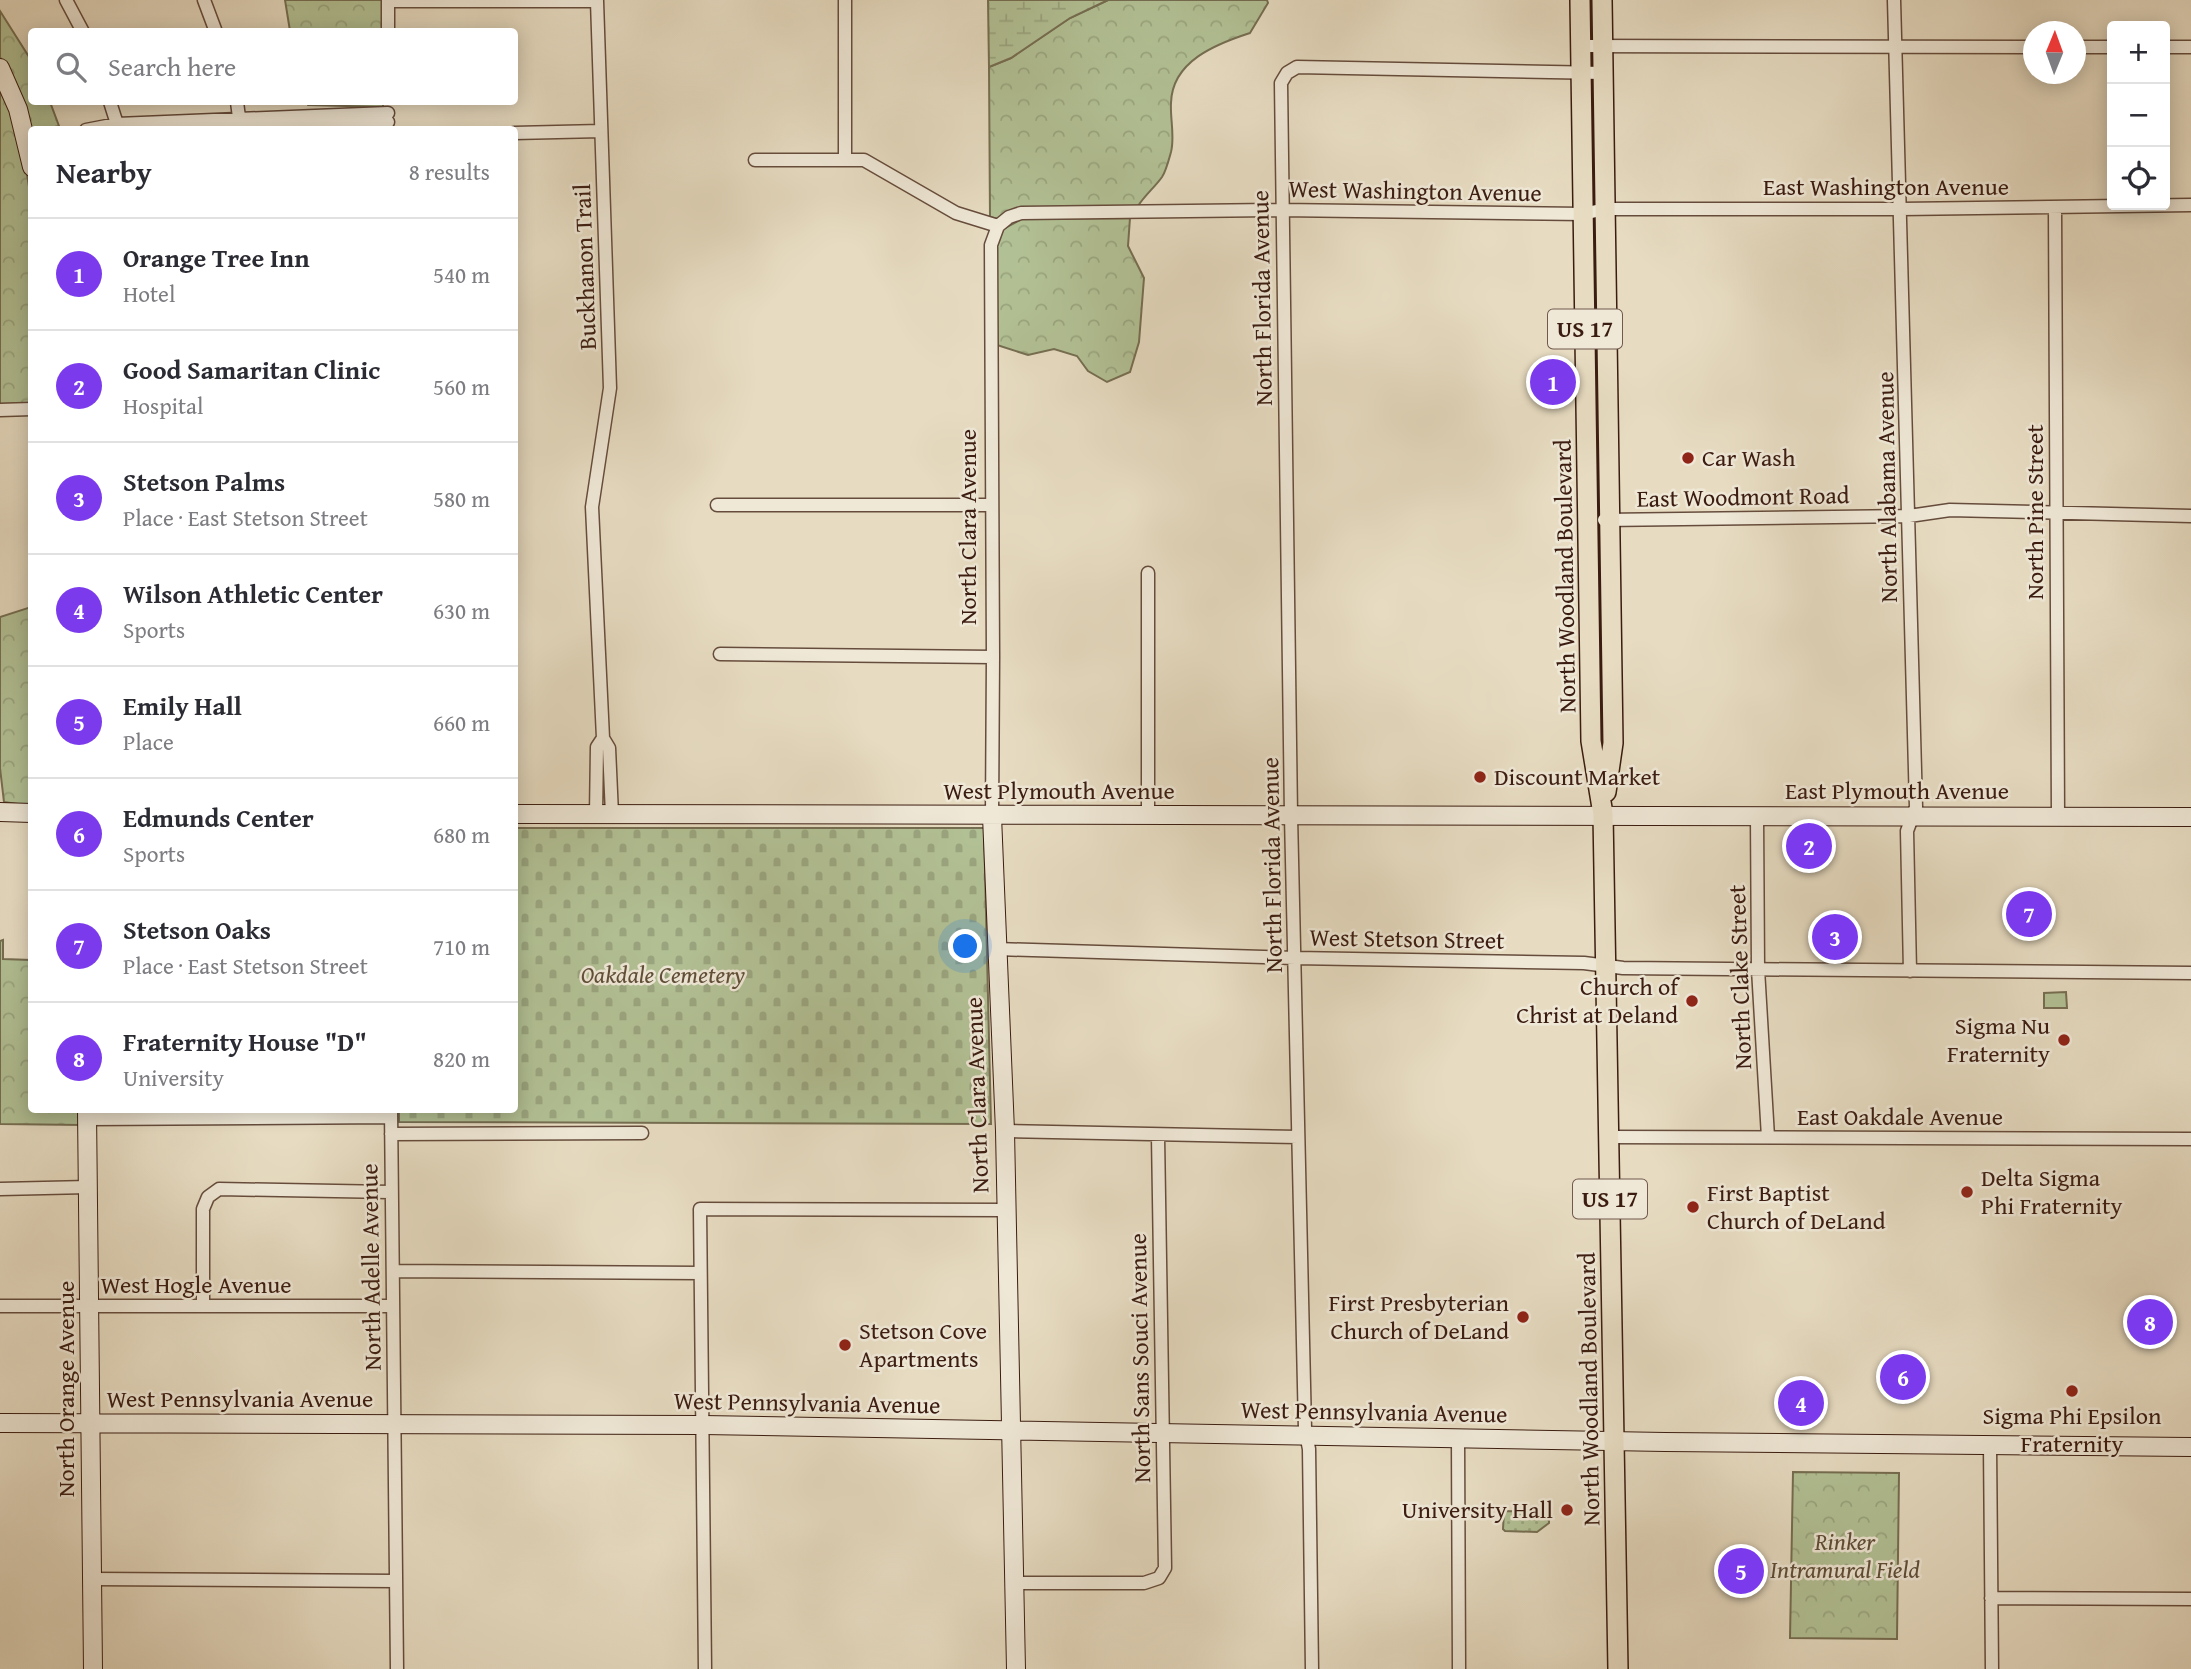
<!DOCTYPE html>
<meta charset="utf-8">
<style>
:root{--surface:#fff;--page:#f2f2f3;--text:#2b2b33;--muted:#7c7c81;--line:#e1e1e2;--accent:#7c3aed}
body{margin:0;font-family:"Gentium Book Plus",serif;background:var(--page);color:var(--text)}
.controls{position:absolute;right:21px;top:21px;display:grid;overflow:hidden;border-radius:7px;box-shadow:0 4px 18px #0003}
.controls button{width:63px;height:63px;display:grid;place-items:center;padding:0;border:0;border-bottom:2px solid var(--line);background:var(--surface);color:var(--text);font:35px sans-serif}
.compass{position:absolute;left:2023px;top:21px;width:63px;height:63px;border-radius:50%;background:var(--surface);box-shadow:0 4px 18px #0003;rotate:1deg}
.you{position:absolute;left:966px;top:947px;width:24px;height:24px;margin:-18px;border:5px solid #fff;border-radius:50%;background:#1a73e8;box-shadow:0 0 0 10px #1a73e833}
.badge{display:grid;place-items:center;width:46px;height:46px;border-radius:50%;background:var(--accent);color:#fff;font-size:23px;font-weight:700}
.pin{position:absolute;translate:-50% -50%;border:4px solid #fff;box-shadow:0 2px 7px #0006}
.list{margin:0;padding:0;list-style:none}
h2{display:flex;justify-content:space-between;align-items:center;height:91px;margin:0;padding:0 28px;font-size:30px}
h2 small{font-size:23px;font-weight:400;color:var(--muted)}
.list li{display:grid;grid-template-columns:46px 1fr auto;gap:21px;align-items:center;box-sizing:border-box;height:112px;padding:0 28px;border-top:2px solid var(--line)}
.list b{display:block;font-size:26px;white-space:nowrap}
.list p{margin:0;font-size:23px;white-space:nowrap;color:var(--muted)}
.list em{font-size:23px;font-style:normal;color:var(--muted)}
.icon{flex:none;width:38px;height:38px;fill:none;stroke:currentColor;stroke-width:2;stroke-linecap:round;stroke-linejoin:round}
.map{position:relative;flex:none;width:2191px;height:1669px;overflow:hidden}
.search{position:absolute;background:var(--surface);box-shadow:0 4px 18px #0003;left:28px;top:28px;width:490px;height:77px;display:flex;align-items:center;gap:18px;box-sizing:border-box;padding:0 24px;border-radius:7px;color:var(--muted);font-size:26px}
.panel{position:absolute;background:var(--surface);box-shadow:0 4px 18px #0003;left:28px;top:126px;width:490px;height:987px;border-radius:7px}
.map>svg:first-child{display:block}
.grass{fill:url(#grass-dots);stroke:#766e52;stroke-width:2}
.forest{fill:url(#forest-crowns);stroke:#766e52;stroke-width:2}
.wetland{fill:url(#wetland-marsh);stroke:#766e52;stroke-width:2}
.cemetery{fill:url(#cemetery-stones);stroke:#766e52;stroke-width:2}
.pitch{fill:#b2c195;stroke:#766e52;stroke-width:2}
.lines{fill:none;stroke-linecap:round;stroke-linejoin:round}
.street-casing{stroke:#664c3c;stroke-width:15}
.secondary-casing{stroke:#3b1c10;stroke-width:20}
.primary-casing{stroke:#3b1c10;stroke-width:22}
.street{stroke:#efe8d7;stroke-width:12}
.secondary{stroke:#efe8d7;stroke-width:18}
.primary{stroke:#e7dcc2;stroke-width:19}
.poi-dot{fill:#8f2418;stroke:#efe8d7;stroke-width:2.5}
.labels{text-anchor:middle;stroke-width:5;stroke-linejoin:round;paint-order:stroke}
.shield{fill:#efe8d7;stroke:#71594c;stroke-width:2}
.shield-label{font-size:23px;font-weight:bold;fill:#3b1c10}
.street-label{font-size:24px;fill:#3b1c10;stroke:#efe8d7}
.poi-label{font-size:24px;fill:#3b1c10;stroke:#efe8d7;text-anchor:start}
.park-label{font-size:24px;font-style:italic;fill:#5f4e38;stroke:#efe8d7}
</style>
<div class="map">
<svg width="2191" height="1669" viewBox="0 0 2191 1669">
<defs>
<pattern id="grass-dots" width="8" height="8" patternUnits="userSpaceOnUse" patternTransform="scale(1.75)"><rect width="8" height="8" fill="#b2c195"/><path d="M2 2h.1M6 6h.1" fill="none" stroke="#9aa57f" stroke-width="1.8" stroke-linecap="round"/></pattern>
<pattern id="forest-crowns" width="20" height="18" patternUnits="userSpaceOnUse" patternTransform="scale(1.75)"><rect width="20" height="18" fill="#b2c195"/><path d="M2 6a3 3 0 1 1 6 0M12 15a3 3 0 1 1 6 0" fill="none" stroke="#9aa57f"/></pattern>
<pattern id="wetland-marsh" width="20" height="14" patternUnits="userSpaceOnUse" patternTransform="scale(1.75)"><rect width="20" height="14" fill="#b2c195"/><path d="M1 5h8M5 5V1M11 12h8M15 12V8" fill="none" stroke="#9aa57f"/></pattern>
<pattern id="cemetery-stones" width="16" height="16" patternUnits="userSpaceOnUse" patternTransform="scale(1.75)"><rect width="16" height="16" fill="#b2c195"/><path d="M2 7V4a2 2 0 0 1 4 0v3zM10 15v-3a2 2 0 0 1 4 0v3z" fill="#9aa57f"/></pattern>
</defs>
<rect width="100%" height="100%" fill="#e7dcc2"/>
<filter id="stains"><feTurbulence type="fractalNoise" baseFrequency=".00286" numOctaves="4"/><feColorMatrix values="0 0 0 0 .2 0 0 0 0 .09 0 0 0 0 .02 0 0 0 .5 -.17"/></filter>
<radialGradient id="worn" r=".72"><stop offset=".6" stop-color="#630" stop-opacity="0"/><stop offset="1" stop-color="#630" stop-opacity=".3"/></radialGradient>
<path class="grass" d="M1504 1511 1539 1512 1544 1519 1549 1520V1523L1537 1532 1505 1531 1503 1529Z"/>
<path class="forest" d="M285 0H383V31H290Z
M1108 0H1267L1268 3 1250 33C1216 44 1172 61 1171 103 1170 119 1175 136 1171 152 1169 159 1166 171 1162 177 1155 187 1145 195 1138 206L998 219 990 217 989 67 1011 58 1070 18Z
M0 11 31 60 32 102H50L59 126 46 129 32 130 0 57Z
M0 81 23 147 31 200V403L0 404Z
M307 102H383V107L308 105Z
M1130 218 1128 246 1144 278 1139 342 1130 372 1107 382 1088 371 1077 356 1054 349 1028 355 997 345V246L1003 229 1022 219Z
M31 607V806L4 802 0 768V617Z
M3 940V959L31 960 32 1110H82V1125L0 1124V941Z
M1793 1472 1899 1473 1897 1639 1790 1638Z"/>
<path class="wetland" d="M988 0H1108L1070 18 1011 58 989 67Z"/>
<path class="cemetery" d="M515 828H984L991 1124 399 1122V1111H96L514 1110Z"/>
<path class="pitch" d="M2066 992 2067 1008H2044V993Z"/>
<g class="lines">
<defs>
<path id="street" d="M66 0 83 32
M204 0 216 32
M388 0V32
M845 0V160
M1894 0 1916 807 1907 831 1910 971
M388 1H597L610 388 592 507 603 738 609 748 612 814
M1581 46 2034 47
M2076 47H2112
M2165 47H2191
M110 102 117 124
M237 102 240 125
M86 130 117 124 388 113
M204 130 388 122
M514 133 601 131
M755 160H864L956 213 998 226
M2055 208 2058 816
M998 226 1009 217 1021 213 1281 210 1583 214 1605 209H1901L2191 205
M0 410 32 409
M717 505H992
M1604 520 1909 516 1950 510 2191 516
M1148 573V816
M720 654 993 657
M596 814 597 747 603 738
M992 816 993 657 991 245 998 226
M1757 816 1758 969 1768 1137
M997 949 1295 958 1584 963 1623 968 2191 973
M391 1110 397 1669
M87 1119 391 1117
M1005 1131 1298 1137
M391 1134 642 1133
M1609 1137 2191 1139
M0 1189 88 1187
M393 1271 700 1273
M0 1306H392
M203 1306V1209L208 1197 219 1189 390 1192
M1458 1438 1459 1669
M1990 1445 1992 1669
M93 1579 396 1581
M1014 1583H1144L1159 1578 1165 1568 1158 1136
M1991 1598 2191 1599
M705 1669 700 1209 1005 1210
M1312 1669 1309 1449 1305 1429 1291 816 1281 83 1287 73 1297 67 1603 73"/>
<path id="secondary" d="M0 68 18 109 32 167
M0 812 32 813
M514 814C1073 815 1632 815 2191 817
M992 816 1005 1131 1016 1669
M87 1110 93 1669
M0 1423 703 1425 1665 1442 2191 1447"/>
<path id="primary" d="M1580 0 1591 741 1603 814 1618 1669
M1602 0 1613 743 1606 792"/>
</defs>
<use href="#street" class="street-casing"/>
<use href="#secondary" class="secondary-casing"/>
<use href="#primary" class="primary-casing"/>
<use href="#street" class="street"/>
<use href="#secondary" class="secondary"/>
<use href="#primary" class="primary"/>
</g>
<g class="poi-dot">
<circle cx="1688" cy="458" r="7"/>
<circle cx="1480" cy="777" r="7"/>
<circle cx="1692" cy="1001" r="7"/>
<circle cx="2064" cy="1040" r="7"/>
<circle cx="1967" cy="1192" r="7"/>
<circle cx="1693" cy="1207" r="7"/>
<circle cx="1523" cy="1317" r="7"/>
<circle cx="845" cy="1345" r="7"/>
<circle cx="2072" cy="1391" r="7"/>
<circle cx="1567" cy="1510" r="7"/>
</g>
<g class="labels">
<g class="shield">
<rect x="1548" y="309.5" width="74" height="39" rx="5"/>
<rect x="1573" y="1179.5" width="74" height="39" rx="5"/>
</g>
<g class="shield-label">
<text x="1585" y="337">US 17</text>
<text x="1610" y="1207">US 17</text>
</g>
<g class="street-label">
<text x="1886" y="195">East Washington Avenue</text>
<text transform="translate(1415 191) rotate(1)" y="8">West Washington Avenue</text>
<text transform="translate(585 267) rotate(-92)" y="8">Buckhanon Trail</text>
<text transform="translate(1262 298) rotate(-91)" y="8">North Florida Avenue</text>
<text transform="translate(1887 487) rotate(-91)" y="8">North Alabama Avenue</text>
<text transform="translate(1743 497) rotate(-1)" y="8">East Woodmont Road</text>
<text transform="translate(2035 512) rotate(-90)" y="8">North Pine Street</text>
<text transform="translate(968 527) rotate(-90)" y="8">North Clara Avenue</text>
<text transform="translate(1565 576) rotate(-91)" y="8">North Woodland Boulevard</text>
<text x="1059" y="799">West Plymouth Avenue</text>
<text x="1897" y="799">East Plymouth Avenue</text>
<text transform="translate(1272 865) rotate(-91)" y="8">North Florida Avenue</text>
<text transform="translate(1407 939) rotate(1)" y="8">West Stetson Street</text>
<text transform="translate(1740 977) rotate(-92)" y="8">North Clake Street</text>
<text transform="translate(977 1095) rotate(-92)" y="8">North Clara Avenue</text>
<text x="1900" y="1125">East Oakdale Avenue</text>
<text transform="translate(371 1267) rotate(-91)" y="8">North Adelle Avenue</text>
<text x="196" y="1293">West Hogle Avenue</text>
<text transform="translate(1140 1358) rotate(-91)" y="8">North Sans Souci Avenue</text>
<text transform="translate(66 1389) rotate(-90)" y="8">North Orange Avenue</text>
<text transform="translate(1589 1389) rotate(-91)" y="8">North Woodland Boulevard</text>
<text x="240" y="1407">West Pennsylvania Avenue</text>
<text transform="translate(807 1403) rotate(1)" y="8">West Pennsylvania Avenue</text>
<text transform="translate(1374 1412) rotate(1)" y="8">West Pennsylvania Avenue</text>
</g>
<g class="poi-label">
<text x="1702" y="466">Car Wash</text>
<text x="1494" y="785">Discount Market</text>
<text x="1678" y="995" text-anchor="end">Church of<tspan x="1678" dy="28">Christ at Deland</tspan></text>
<text x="2050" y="1034" text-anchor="end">Sigma Nu<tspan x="2050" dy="28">Fraternity</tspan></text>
<text x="1981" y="1186">Delta Sigma<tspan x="1981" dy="28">Phi Fraternity</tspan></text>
<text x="1707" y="1201">First Baptist<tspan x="1707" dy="28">Church of DeLand</tspan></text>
<text x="1509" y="1311" text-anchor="end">First Presbyterian<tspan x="1509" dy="28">Church of DeLand</tspan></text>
<text x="859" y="1339">Stetson Cove<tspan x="859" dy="28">Apartments</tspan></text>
<text x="2072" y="1424" text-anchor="middle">Sigma Phi Epsilon<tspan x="2072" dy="28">Fraternity</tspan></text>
<text x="1553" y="1518" text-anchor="end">University Hall</text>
</g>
<g class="park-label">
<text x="663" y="983">Oakdale Cemetery</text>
<text x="1845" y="1550">Rinker<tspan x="1845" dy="28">Intramural Field</tspan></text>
</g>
</g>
<rect width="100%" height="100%" filter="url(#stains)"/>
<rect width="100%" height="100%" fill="url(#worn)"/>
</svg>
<div class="controls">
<button>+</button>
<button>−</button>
<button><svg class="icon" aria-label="locate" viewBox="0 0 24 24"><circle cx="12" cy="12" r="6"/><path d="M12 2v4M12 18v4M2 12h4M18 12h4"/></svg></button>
</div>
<svg class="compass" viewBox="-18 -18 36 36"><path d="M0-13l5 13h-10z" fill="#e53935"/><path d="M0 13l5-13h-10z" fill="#7c7c81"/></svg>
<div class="you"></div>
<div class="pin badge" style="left:1553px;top:382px">1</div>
<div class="pin badge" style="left:1809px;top:846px">2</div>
<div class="pin badge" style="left:1835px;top:937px">3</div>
<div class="pin badge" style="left:1801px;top:1403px">4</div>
<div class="pin badge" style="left:1741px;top:1571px">5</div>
<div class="pin badge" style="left:1903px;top:1377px">6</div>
<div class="pin badge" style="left:2029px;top:914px">7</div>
<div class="pin badge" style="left:2150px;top:1322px">8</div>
<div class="search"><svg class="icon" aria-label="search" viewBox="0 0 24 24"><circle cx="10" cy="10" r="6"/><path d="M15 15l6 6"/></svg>Search here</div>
<section class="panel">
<h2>Nearby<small>8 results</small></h2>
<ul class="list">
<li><span class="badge">1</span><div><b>Orange Tree Inn</b><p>Hotel</p></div><em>540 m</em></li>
<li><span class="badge">2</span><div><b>Good Samaritan Clinic</b><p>Hospital</p></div><em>560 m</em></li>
<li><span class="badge">3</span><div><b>Stetson Palms</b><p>Place · East Stetson Street</p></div><em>580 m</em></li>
<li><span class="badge">4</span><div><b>Wilson Athletic Center</b><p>Sports</p></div><em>630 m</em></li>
<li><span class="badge">5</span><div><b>Emily Hall</b><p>Place</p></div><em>660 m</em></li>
<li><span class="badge">6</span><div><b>Edmunds Center</b><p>Sports</p></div><em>680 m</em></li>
<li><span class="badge">7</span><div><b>Stetson Oaks</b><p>Place · East Stetson Street</p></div><em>710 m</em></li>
<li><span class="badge">8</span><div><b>Fraternity House &quot;D&quot;</b><p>University</p></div><em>820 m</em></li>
</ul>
</section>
</div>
